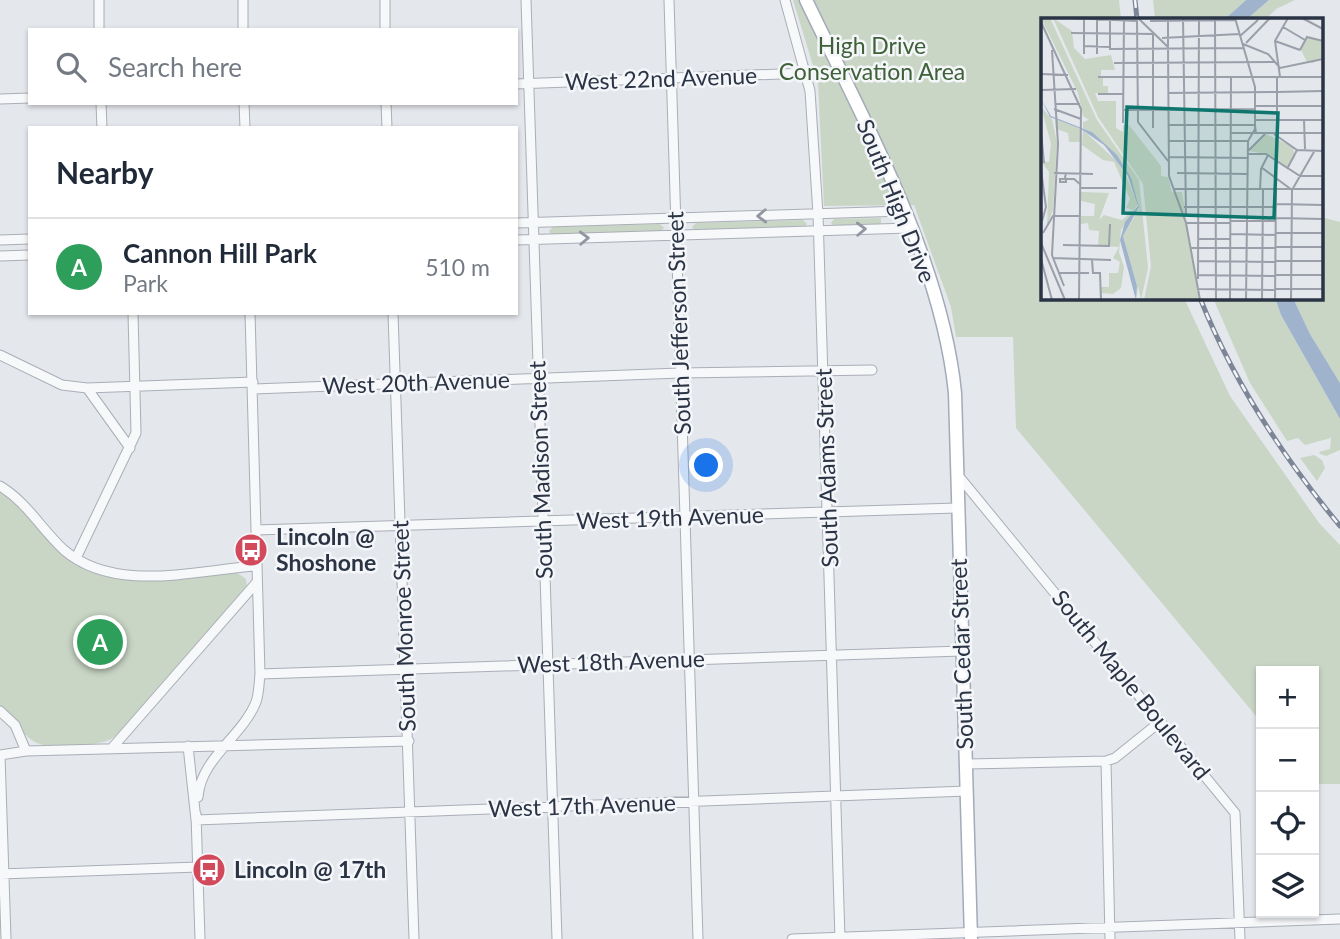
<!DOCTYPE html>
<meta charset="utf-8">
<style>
:root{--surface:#fff;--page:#f2f2f3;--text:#1f2937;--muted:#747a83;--line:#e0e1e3;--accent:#d1495b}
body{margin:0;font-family:Lato,sans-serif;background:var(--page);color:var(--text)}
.controls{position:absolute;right:21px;bottom:21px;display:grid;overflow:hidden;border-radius:0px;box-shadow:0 2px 5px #0004}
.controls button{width:63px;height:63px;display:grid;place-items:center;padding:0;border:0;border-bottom:2px solid var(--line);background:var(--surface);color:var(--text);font:35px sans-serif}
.you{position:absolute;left:707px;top:466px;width:24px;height:24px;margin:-18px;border:5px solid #fff;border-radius:50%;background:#1a73e8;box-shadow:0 0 0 10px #1a73e833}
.badge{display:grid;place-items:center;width:46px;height:46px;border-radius:50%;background:var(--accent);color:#fff;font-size:23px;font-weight:700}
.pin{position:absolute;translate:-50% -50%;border:4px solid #fff;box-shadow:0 2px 7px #0006}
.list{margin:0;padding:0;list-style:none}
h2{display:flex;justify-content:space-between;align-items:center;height:91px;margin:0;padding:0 28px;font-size:30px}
h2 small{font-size:23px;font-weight:400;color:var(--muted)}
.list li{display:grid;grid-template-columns:46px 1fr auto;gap:21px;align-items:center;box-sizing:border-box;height:98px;padding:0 28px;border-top:2px solid var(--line)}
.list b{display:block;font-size:26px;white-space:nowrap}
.list p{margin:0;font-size:23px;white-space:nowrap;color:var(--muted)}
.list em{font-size:23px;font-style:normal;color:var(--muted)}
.icon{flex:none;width:38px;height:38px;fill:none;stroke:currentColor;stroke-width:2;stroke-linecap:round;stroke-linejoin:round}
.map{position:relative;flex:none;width:1340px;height:939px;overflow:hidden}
.search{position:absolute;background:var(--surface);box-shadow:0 2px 5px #0004;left:28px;top:28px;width:490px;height:77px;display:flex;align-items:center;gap:18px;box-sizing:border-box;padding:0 24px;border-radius:0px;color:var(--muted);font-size:26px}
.panel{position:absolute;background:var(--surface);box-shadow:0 2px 5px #0004;left:28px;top:126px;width:490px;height:189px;border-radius:0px}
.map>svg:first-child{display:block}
.green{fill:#c9d6c5}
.water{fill:#9fb4cc}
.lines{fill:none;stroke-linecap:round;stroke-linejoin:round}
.minor-casing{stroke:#a9aeb7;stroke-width:11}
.major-casing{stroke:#a3abb8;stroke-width:15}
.minor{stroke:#f7f8fa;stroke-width:9}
.major{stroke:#fff;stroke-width:12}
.rail-casing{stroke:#7d8696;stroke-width:5}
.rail{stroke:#f4f6f9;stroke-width:2.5;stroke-dasharray:8;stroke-linecap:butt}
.oneway{stroke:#9196a0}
.labels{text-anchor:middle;stroke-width:5;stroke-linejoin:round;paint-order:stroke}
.park-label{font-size:23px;fill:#3f6138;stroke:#f4f6f9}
.street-label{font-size:23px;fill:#2b3445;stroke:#f4f6f9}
.poi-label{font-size:23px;font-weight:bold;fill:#2b3445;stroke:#f4f6f9;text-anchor:start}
.inset-road{fill:none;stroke:#9a9fa9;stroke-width:2}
.view{fill:#0f766e;fill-opacity:0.15;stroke:#0f766e;stroke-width:3.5}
.inset-edge{fill:none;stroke:#2b3445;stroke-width:3.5}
</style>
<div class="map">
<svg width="1340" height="939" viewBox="0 0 1340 939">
<rect width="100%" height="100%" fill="#e4e7ec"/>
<path class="green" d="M793 0H1119L1121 19H1042V298H1184L1230 396 1319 523 1340 545V784H1314V671H1261V722L1016 428 1013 337H956L951 307 914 205 824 206 818 82Z
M1153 0H1246L1225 19H1155Z
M1269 0H1295L1276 9 1266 19H1247Z
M1321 217 1340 222V383L1310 334 1293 298H1321Z
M881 218V225L834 226 831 223 834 219Z
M803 220 807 224 803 228 696 231 692 227 696 223Z
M660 224 664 228 660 232 551 235 549 231 553 227Z
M1213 298H1275L1281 315 1340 419V450L1326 456 1320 454 1319 452 1330 449 1331 438 1305 445 1298 438 1287 441 1250 383Z
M1314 455 1322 460 1325 468 1317 481 1300 458Z
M0 491C43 522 56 566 114 577L233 570 246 579 247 587C213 627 180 667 145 705 134 716 124 731 111 739 99 746 49 749 37 743 21 736 15 716 0 706Z"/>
<path class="water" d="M1246 0H1269L1247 19H1225Z
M1275 298H1293L1310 334 1340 383V419L1281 315Z"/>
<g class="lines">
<defs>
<path id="minor" d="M99 0V30
M243 0V30
M385 0V30
M526 0 557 939
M669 0 698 939
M785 0 810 91 818 214 840 939
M516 84 806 73
M0 99 30 98
M101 103 102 128
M244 103 245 128
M386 103 387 128
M516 223 904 211
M0 240 30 239
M516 240 910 228
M0 256 30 255
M393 313 414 939
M0 355 62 385 87 388 130 448
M87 388 253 382
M253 389 680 373 872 370
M957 474 1235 813 1240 939
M0 486C27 502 41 529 64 550 115 594 197 570 257 566
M256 530 957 508
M76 558 136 433 133 313
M260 674 962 651
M0 711 15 725 26 751
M188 746 196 820 967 791
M112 748 257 582
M0 755 26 751 409 741
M0 755 6 939
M1106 761 1110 939
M966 764 1106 761 1115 758 1161 721
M198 797C201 758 242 737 256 702 259 694 259 683 260 674L250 313
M196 814 200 939
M0 874 198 867
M792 939 1340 919"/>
<path id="major" d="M806 0C863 119 942 261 955 393L971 939"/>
</defs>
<use href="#minor" class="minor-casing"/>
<use href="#major" class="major-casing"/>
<use href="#minor" class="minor"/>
<use href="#major" class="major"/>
<defs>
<path id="rail" d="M1135 0 1137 19
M1200 298C1233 381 1283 457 1340 526"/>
</defs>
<use href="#rail" class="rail-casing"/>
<use href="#rail" class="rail"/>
</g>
<defs><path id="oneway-chevron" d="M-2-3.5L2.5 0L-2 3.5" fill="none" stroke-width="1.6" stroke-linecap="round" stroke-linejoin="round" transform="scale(1.75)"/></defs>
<g class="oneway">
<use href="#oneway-chevron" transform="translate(762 216) rotate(178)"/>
<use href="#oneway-chevron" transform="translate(861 229) rotate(-2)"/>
<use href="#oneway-chevron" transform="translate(584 238) rotate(-2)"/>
</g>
<defs>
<symbol id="bus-disc" viewBox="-11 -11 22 22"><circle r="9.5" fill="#d1495b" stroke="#f4f6f9"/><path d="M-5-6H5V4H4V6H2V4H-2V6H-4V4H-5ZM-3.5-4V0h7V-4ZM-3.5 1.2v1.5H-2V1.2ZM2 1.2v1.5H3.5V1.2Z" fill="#fff"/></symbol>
</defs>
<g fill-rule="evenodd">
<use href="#bus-disc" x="232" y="531" width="38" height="38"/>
<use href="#bus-disc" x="190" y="851" width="38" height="38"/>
</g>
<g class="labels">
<g class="park-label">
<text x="872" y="54">High Drive<tspan x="872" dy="26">Conservation Area</tspan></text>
</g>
<g class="street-label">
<text transform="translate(661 79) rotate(-2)" y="8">West 22nd Avenue</text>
<text transform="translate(896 201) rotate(68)" y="8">South High Drive</text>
<text transform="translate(679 323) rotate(-92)" y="8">South Jefferson Street</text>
<text transform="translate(416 383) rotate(-2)" y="8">West 20th Avenue</text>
<text transform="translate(827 468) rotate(-92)" y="8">South Adams Street</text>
<text transform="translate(541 470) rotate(-92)" y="8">South Madison Street</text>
<text transform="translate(670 518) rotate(-2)" y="8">West 19th Avenue</text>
<text transform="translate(404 626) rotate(-92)" y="8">South Monroe Street</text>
<text transform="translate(962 654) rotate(-92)" y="8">South Cedar Street</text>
<text transform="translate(611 662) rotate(-2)" y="8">West 18th Avenue</text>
<text transform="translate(1131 685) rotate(51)" y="8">South Maple Boulevard</text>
<text transform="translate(582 806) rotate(-2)" y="8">West 17th Avenue</text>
</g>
<g class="poi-label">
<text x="276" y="545">Lincoln @<tspan x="276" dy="26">Shoshone</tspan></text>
<text x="234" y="878">Lincoln @ 17th</text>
</g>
</g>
<g transform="translate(1041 18)">
<rect width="282" height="282" fill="#e4e7ec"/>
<path d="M0 0H9L56 102 98 162 107 250 100 282 97 268 95 282 96 268 82 218 98 191 97 183 84 149 51 114 42 110V104L48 102 42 98 37 75ZM12 0 31 13 33 30 44 41 70 37 74 52H60V59H55L62 60V68H67V76L54 75 57 83H75V110L82 114V107H88L120 148V158L127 159 131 174H141L158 282H103L110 248 102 166 57 99ZM266 19 282 24V39L272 45 266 44 260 32ZM0 89 11 101 16 125 12 192 6 209 8 154 0 143 8 144 10 126ZM14 101 40 111 39 124H28L27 115 15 111ZM42 112 81 148 97 186 80 212 78 234 83 249 80 270 72 276 60 275 59 269H68V255H77L79 244 72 240 78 229 57 228 58 213 48 212 47 205 40 206V198H53L54 186 40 183V174L68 175 58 202 63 197 81 202 92 192 85 190 89 181 73 144 62 142 41 127ZM225 116 252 129 254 140 244 150 225 136 208 133Z" fill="#c9d6c5"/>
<path d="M0 81 10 98 51 114 76 137 90 160 98 189 82 218 96 268 95 282 79 222 84 204 97 188 87 158 63 127 40 111 9 99Z" fill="#9fb4cc"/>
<path class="inset-road" d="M28 0 96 3 97 104 127 143M97 0 127 29 128 158 145 205 159 282M142 0 145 197M174 0 175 282M194 0 214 69V111L207 123 205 282M261 0 282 11M56 2V36M69 2V31L202 30M109 3 195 2M0 4 40 91 38 282M242 9 264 22M30 15 113 16M199 18 217 2M121 20 198 16M234 23 259 32M205 25 229 0M202 26 227 36 234 44M43 28 69 29M127 28V0M11 32 17 126 11 237 23 268M259 32 266 19 282 23M43 36V2M73 45 234 44 239 50 282 41M0 56 27 57M57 59H282M239 59 234 23 247 0M0 72 35 71M236 74 282 73M127 75 236 74M57 76H82M14 86H39M214 88H282M13 91 40 101M82 92 214 91M214 102H282M263 102 264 131M82 105 83 2M127 107H214L215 116M112 110V17M0 114 3 145M190 115H282M236 115V59M233 116 256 132 282 133M128 123H207M206 134 224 116M207 136H225L259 158H282M128 139 206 140M220 149 251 172M246 151 256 132M0 152 5 189 1 203M13 155 52 156M136 155 206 156M25 156 24 159 25 161V164H19V161H33L40 167M40 170H76M133 171H282M219 172 220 151 227 137M251 172 274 132M235 186 282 187M143 189H235M235 200 282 201M190 203H235M145 205H190M2 215 12 198H39M235 215H282M190 216 235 217M158 221H190M0 225 24 282M22 227 68 228 69 206M235 229H282M150 230H235M12 240 70 242M0 241 11 282M51 242 52 255H59L60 282M157 243 234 244M235 243H282M18 255H48M157 257 234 258M235 257H282M157 261 158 0M156 271 234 272M235 271H282M189 282 190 59M221 282 222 172M234 282 235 172M250 282 251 172"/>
<path class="view" d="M86 89 237 95 233 200 82 195Z"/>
<rect width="282" height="282" class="inset-edge"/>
</g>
</svg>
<div class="controls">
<button>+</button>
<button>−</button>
<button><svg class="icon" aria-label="locate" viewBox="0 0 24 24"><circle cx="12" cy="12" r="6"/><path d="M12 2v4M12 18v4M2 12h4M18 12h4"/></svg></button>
<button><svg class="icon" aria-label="layers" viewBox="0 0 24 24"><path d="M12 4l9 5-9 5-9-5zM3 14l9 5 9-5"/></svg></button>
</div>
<div class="you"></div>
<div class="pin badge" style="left:100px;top:642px;background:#2e9e5b">A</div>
<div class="search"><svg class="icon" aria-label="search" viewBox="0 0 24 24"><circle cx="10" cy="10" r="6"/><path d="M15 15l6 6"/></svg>Search here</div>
<section class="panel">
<h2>Nearby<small></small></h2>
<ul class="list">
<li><span class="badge" style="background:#2e9e5b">A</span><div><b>Cannon Hill Park</b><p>Park</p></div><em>510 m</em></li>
</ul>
</section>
</div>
